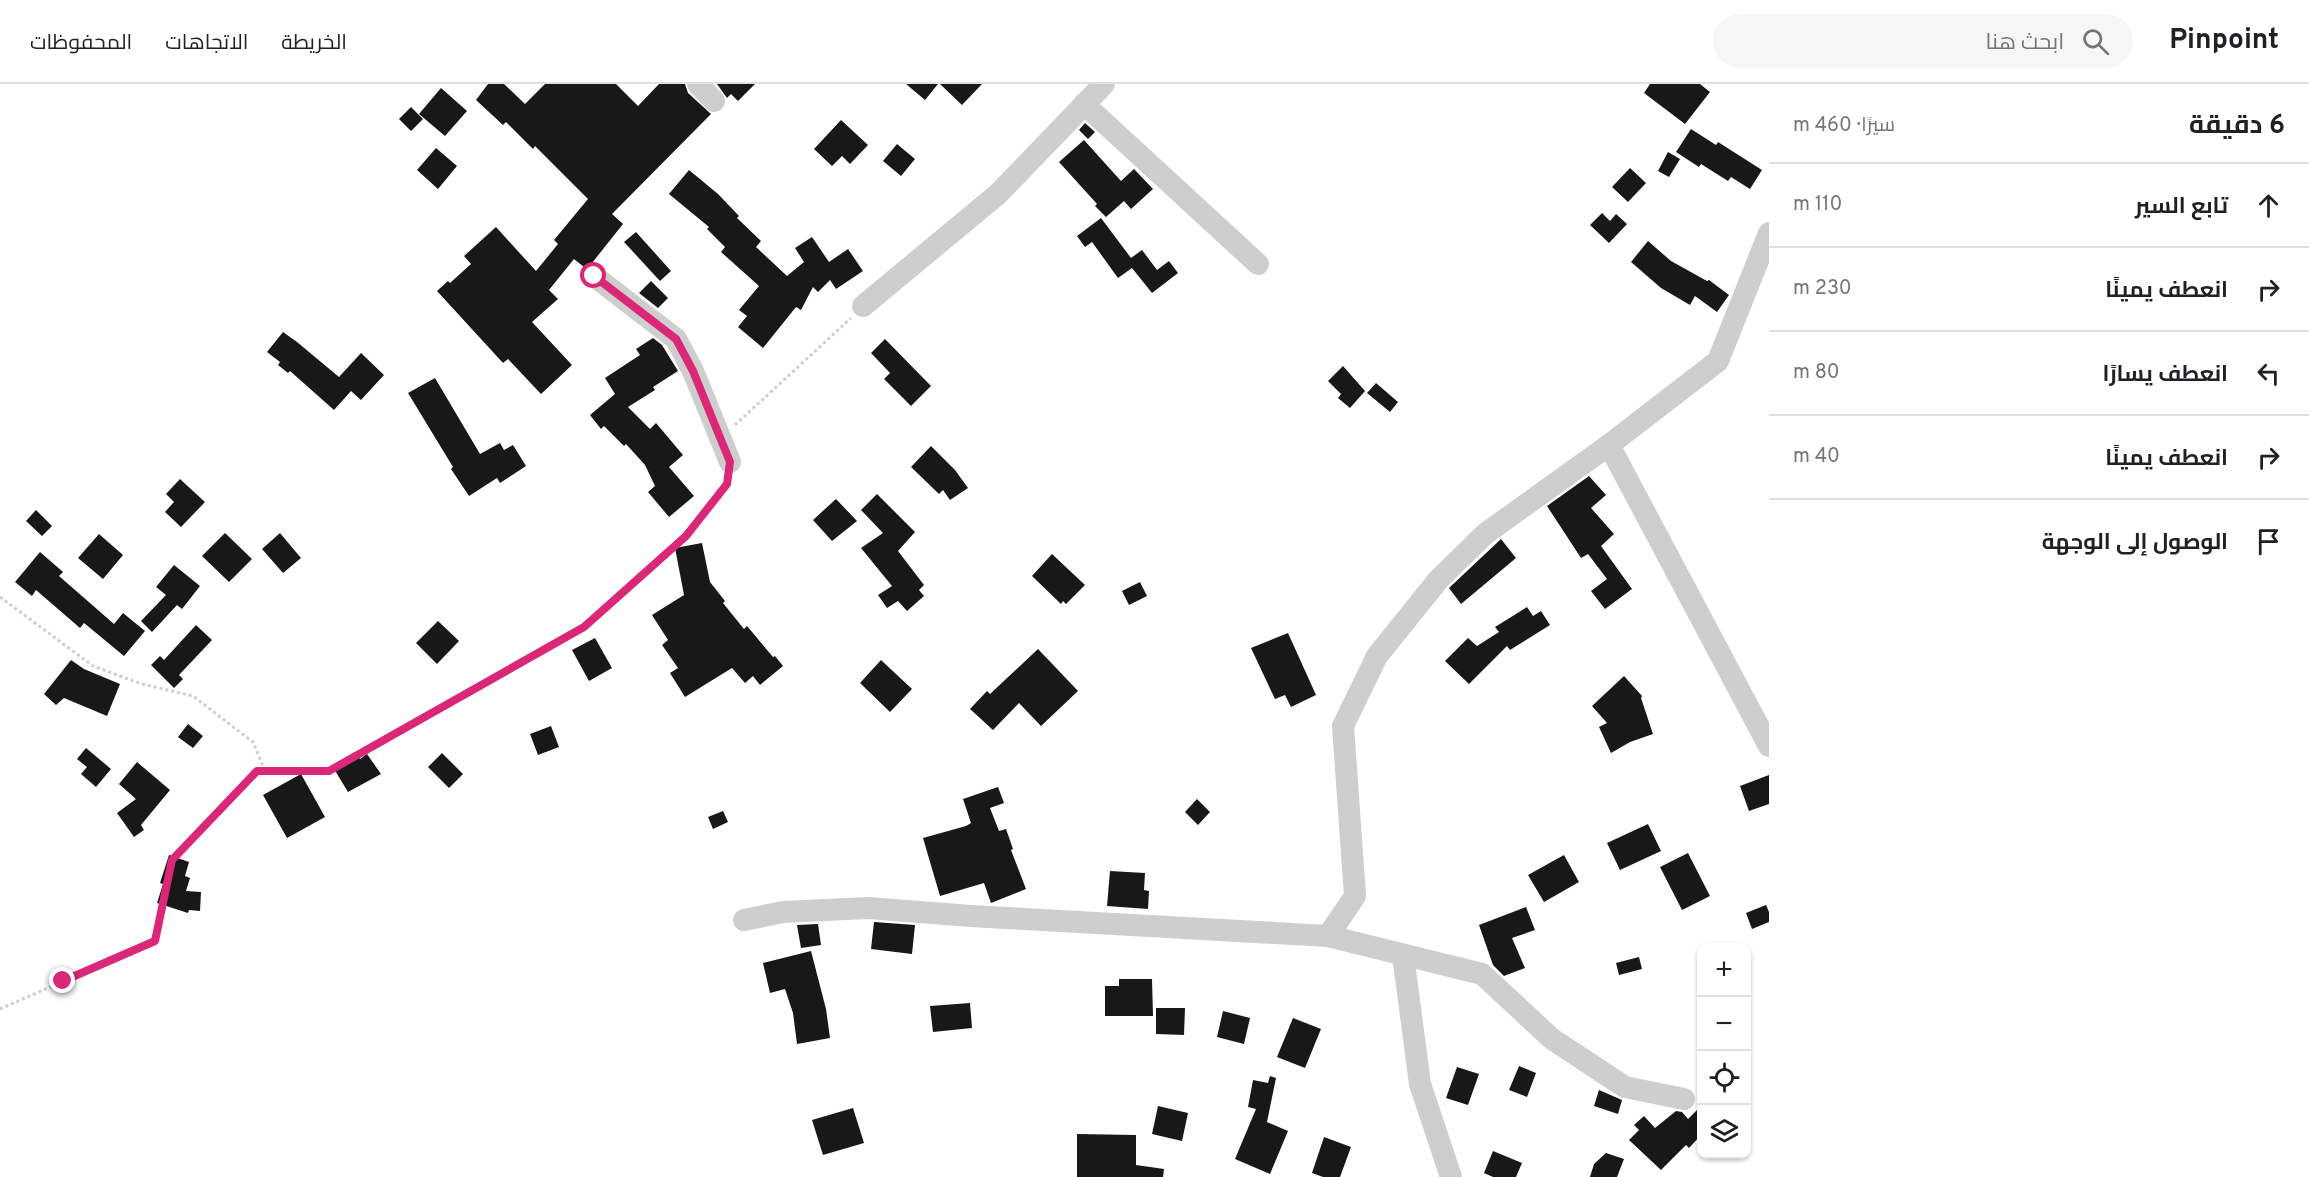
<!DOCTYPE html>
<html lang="ar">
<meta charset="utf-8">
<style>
:root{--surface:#fff;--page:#f6f6f6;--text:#202124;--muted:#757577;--line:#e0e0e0}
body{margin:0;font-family:Overpass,Cairo,sans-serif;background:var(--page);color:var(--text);direction:rtl}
.controls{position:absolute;right:18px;bottom:18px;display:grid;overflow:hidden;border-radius:12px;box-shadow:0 2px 4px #0004}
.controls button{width:54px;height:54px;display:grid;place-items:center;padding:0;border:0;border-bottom:2px solid var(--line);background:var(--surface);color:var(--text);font:30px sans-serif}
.stop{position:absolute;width:18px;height:18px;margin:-14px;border:4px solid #db2777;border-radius:50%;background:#fff}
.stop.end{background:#db2777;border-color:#fff;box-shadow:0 2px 6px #0008}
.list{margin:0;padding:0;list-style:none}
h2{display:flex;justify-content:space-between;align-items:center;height:78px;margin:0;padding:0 24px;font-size:26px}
h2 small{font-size:20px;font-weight:400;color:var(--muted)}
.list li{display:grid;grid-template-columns:39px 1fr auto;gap:18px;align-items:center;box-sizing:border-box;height:84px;padding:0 24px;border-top:2px solid var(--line)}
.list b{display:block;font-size:22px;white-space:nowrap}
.list em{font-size:20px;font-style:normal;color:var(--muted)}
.icon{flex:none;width:33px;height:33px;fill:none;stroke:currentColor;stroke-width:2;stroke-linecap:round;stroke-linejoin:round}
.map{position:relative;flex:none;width:1769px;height:1093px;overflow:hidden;direction:ltr}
header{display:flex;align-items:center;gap:36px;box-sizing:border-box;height:84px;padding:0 30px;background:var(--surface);border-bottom:2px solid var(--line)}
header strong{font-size:28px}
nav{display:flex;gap:33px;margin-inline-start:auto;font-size:21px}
.search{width:420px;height:54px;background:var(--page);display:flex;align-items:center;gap:15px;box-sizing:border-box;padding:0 21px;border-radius:33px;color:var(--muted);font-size:22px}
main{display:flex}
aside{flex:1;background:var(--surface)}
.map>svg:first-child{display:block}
.building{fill:#181818}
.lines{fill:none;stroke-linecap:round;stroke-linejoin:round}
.path{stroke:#cecece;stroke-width:3;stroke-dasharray:3 3;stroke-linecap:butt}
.minor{stroke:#cecece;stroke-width:22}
.route{stroke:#db2777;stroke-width:8}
</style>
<header>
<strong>Pinpoint</strong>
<div class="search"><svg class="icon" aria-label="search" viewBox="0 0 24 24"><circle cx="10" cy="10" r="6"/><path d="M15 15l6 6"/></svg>ابحث هنا</div>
<nav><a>الخريطة</a><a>الاتجاهات</a><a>المحفوظات</a></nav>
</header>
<main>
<aside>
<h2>6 دقيقة<small>سيرًا · 460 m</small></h2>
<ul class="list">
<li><svg class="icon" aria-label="ahead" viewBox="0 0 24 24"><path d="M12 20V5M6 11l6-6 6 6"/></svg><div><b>تابع السير</b></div><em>110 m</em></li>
<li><svg class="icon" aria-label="right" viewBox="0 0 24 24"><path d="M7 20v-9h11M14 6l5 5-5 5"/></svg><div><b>انعطف يمينًا</b></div><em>230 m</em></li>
<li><svg class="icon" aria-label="left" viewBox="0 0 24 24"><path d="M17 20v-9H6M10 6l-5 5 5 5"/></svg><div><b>انعطف يسارًا</b></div><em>80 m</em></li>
<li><svg class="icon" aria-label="right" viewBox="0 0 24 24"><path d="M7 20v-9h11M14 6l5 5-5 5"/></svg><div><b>انعطف يمينًا</b></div><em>40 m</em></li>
<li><svg class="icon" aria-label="arrive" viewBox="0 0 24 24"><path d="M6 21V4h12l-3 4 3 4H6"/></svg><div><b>الوصول إلى الوجهة</b></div></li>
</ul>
</aside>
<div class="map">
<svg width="1769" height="1093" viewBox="0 0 1769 1093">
<rect width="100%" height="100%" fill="#fff"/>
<path class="building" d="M488 0H504L525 20 545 0H616L638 22 659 0H685L688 9 711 30 612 130 623 140 592 179 584 183 574 175 549 206 558 215 532 238 572 281 541 310 508 275 503 279 437 207 448 197 450 199 471 180 464 172 496 143 536 187 558 160 554 156 588 115 535 62 533 65 506 38 503 41 476 16Z
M717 0H755L738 17 731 10 727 14Z
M906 0H938L925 16Z
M940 0H982L962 21Z
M1650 0H1700L1710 8 1685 40 1644 9Z
M441 4 467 27 445 52 419 30Z
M411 23 423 35 411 47 399 35Z
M841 36 868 61 850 80 842 72 832 82 814 65Z
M1085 39 1095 48 1088 55 1079 46Z
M1691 45 1716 61 1718 58 1762 86 1750 105 1731 93 1728 97 1701 80 1699 83 1676 68Z
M1084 56 1121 97 1134 85 1153 105 1131 125 1124 117 1106 133 1095 122 1097 120 1059 78Z
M897 60 915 75 901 92 883 77Z
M436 64 457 82 438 105 417 86Z
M1668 68 1680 75 1669 93 1658 87Z
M1630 84 1646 99 1628 118 1612 103Z
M689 86 718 110 739 132 737 134 761 157 756 163 787 192 804 178 795 164 812 153 829 178 848 165 863 187 836 205 830 196 818 208 813 203 801 226 796 223 763 264 738 243 747 232 739 226 759 202 721 168 725 163 707 145 709 143 669 110Z
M1602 129 1610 137 1616 130 1627 140 1609 159 1590 141Z
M1101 134 1131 174 1142 166 1157 186 1169 177 1178 189 1152 209 1132 184 1118 194 1092 158 1085 163 1077 152Z
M636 148 671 187 660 197 624 158Z
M1648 157 1671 177 1707 197 1709 196 1729 211 1717 228 1695 212 1690 221 1661 204 1631 178Z
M651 197 668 214 658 224 639 209Z
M283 248 297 258 339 293 361 269 384 291 361 316 351 307 334 326 290 287 288 289 278 281 280 278 267 268Z
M653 254 662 261 678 287 653 303 655 306 628 323 650 345 656 339 683 371 669 383 694 412 669 433 648 408 655 402 645 381 626 360 624 362 604 342 601 345 590 331 615 310 605 294 640 271 636 265Z
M885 255 931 302 911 322 884 295 890 289 871 269Z
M1343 282 1365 307 1350 324 1338 314 1341 310 1328 297Z
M435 294 480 370 500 359 504 366 513 361 526 382 500 399 497 394 469 412 451 385 453 383 408 309Z
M1376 299 1398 318 1390 328 1367 309Z
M931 362 955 386 968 404 950 416 943 406 939 410 911 383Z
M1589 392 1606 411 1591 424 1614 450 1601 462 1632 505 1605 525 1591 507 1607 495 1588 470 1581 474 1547 422Z
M180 395 205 418 181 443 165 428 174 418 166 410Z
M877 410 915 448 898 467 924 501 919 506 924 512 907 527 898 517 887 524 878 511 892 502 861 464 883 449 861 426Z
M836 415 857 437 832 457 813 436Z
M36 426 52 442 42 452 26 437Z
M225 449 252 475 229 498 202 472Z
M280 449 301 474 283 489 262 465Z
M99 450 123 471 103 495 78 474Z
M1501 455 1516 474 1461 520 1449 504Z
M702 459 710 498 725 517 723 519 744 545 747 542 773 573 775 572 783 582 760 601 753 592 745 599 732 584 685 613 670 589 678 584 662 561 668 556 652 531 684 511 675 464Z
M40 468 63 488 59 492 114 540 123 529 145 547 124 572 84 539 80 544 36 506 32 512 15 498Z
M1052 470 1085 501 1066 520 1063 517 1061 520 1032 492Z
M174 481 200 502 182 525 177 521 152 548 141 537 166 511 156 503Z
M1140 498 1147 512 1129 521 1122 507Z
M1527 523 1533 532 1541 527 1550 541 1510 566 1507 562 1469 600 1445 577 1468 554 1477 562 1499 548 1495 543Z
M438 537 459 557 437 580 416 559Z
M196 541 212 556 179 591 183 595 174 604 151 581 160 572 164 576Z
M1288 549 1316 611 1291 623 1285 611 1275 615 1251 564Z
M595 554 612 584 589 597 572 566Z
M1038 565 1078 607 1041 642 1019 619 993 646 970 625 987 607 990 610Z
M71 576 84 585 120 600 107 632 64 614 56 621 44 610Z
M881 576 912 605 890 628 860 599Z
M1624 592 1642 612 1641 614 1653 650 1630 658 1611 669 1599 643 1607 639 1592 622Z
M188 640 203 652 193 664 178 653Z
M551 642 559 663 538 671 530 650Z
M86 664 111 685 96 703 81 690 87 683 77 675Z
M442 669 463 690 449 704 428 683Z
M367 670 381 690 348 708 334 685 358 671 360 675Z
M137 678 170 706 141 741 144 746 134 753 117 729 136 715 119 700Z
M301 690 325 733 287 754 263 711Z
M1769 691V720L1749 727 1740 702Z
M998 703 1004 719 990 724 999 747 1006 745 1013 765 1011 766 1026 805 991 819 984 799 940 812 923 754 966 742 971 739 963 715Z
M1197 715 1210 728 1198 741 1185 728Z
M723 727 728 738 713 745 708 733Z
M1648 740 1661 767 1620 786 1607 759Z
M1688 769 1710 812 1682 826 1660 783Z
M169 771 189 778 185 792 190 794 186 807 201 808 200 827 189 826 188 829 157 819 163 800 160 799Z
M1564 771 1579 798 1544 818 1528 791Z
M1110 787 1145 789 1144 806 1149 807 1148 825 1107 822Z
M1766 821 1769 828V838L1752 845 1746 829Z
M1526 823 1535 846 1512 854 1525 884 1504 892 1493 881 1479 841Z
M874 838 915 841 912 870 871 865Z
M818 840 821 861 801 864 797 841Z
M811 867 826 925 830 954 797 960 793 929 785 905 770 909 763 879Z
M1639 873 1642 885 1619 891 1616 879Z
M1119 895H1152L1153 932H1105V902H1119Z
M970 919 972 944 933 948 930 922Z
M1156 924H1185L1184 951 1156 950Z
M1223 927 1250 934 1244 960 1217 953Z
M1293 934 1321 945 1305 984 1277 973Z
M1519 982 1536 989 1527 1013 1509 1006Z
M1457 983 1479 990 1468 1021 1446 1014Z
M1270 992 1276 994 1267 1038 1288 1047 1270 1090 1235 1075 1256 1025 1248 1023 1253 996 1268 999Z
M1599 1006 1622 1016 1618 1030 1594 1022Z
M1158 1022 1188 1029 1182 1057 1152 1050Z
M1701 1022V1051L1689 1064 1686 1061 1661 1086 1629 1056 1639 1046 1634 1041 1644 1032 1655 1044 1676 1027 1682 1028 1688 1035Z
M853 1024 864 1059 823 1071 812 1036Z
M1077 1050 1136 1051V1081L1164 1085 1163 1093H1077Z
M1324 1053 1351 1063 1340 1093H1323L1312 1089Z
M1493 1067 1522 1079 1516 1093H1493L1484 1089Z
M1606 1069 1624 1075 1617 1093H1590L1594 1080Z"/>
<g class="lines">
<path class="path" d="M735 341 851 234
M0 513 93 582 142 600 193 612 253 658 265 687
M0 925 155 857 172 776 257 687H329L584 543 686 452 727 400 728 395"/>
<path class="minor" d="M698 0 714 17
M1084 20 1258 180
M594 192 676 255 693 287 730 378
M863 222 998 110 1104 0
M1609 361 1769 662
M744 836 783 828 868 824 971 832 1328 852 1355 812 1343 642 1377 572 1439 495 1485 450 1609 361 1718 277 1769 149
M1328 852 1482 890 1552 955 1625 1003 1684 1015
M1403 871 1420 1000 1451 1093"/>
</g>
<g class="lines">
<path class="route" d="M63 897 155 857 172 776 257 687H329L584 543 686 452 727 400 730 378 693 287 676 255 594 192"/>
</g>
</svg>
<div class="controls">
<button>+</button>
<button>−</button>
<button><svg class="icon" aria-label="locate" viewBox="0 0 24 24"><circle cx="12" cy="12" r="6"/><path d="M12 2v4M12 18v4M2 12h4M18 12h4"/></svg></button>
<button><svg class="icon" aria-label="layers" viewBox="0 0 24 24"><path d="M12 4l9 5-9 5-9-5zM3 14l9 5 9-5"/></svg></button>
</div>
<div class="stop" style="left:594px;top:192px"></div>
<div class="stop end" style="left:63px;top:897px"></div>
</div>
</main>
